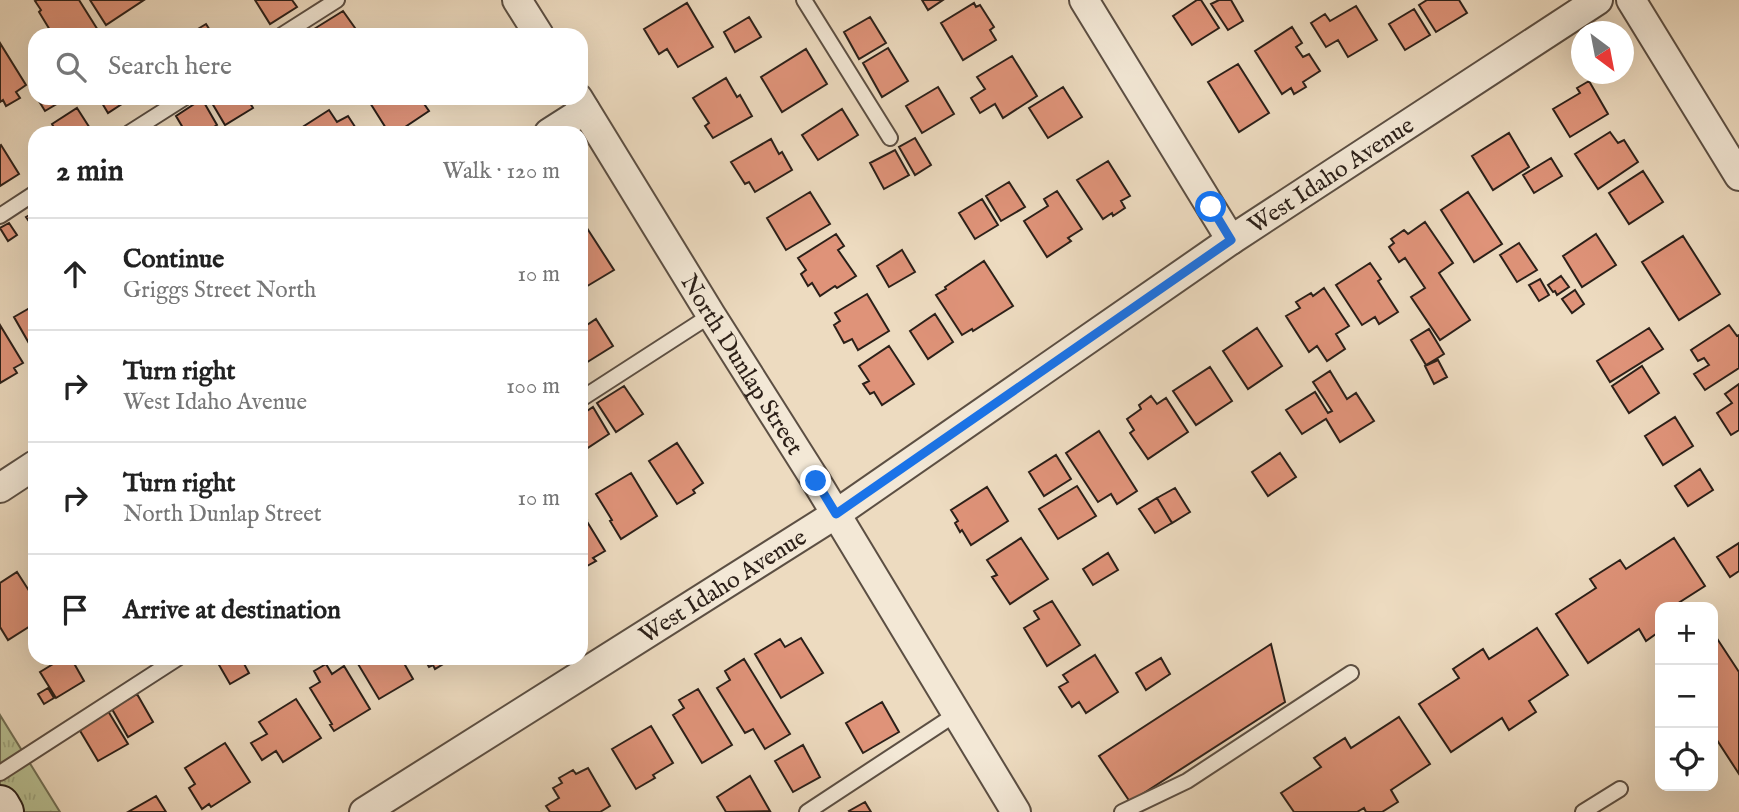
<!DOCTYPE html>
<meta charset="utf-8">
<style>
:root{--surface:#fff;--page:#f6f6f6;--text:#222;--muted:#767676;--line:#e0e0e0}
body{margin:0;font-family:"IM FELL English",serif;background:var(--page);color:var(--text)}
.controls{position:absolute;right:21px;bottom:21px;display:grid;overflow:hidden;border-radius:14px;box-shadow:0 7px 28px #0002}
.controls button{width:63px;height:63px;display:grid;place-items:center;padding:0;border:0;border-bottom:2px solid var(--line);background:var(--surface);color:var(--text);font:35px sans-serif}
.compass{position:absolute;left:1571px;top:21px;width:63px;height:63px;border-radius:50%;background:var(--surface);box-shadow:0 7px 28px #0002;rotate:148deg}
.stop{position:absolute;width:21px;height:21px;margin:-16px;border:5px solid #1a73e8;border-radius:50%;background:#fff}
.stop.end{background:#1a73e8;border-color:#fff;box-shadow:0 2px 7px #0008}
.list{margin:0;padding:0;list-style:none}
h2{display:flex;justify-content:space-between;align-items:center;height:91px;margin:0;padding:0 28px;font-size:30px}
h2 small{font-size:23px;font-weight:400;color:var(--muted)}
.list li{display:grid;grid-template-columns:46px 1fr auto;gap:21px;align-items:center;box-sizing:border-box;height:112px;padding:0 28px;border-top:2px solid var(--line)}
.list b{display:block;font-size:26px;white-space:nowrap}
.list p{margin:0;font-size:23px;white-space:nowrap;color:var(--muted)}
.list em{font-size:23px;font-style:normal;color:var(--muted)}
.icon{flex:none;width:38px;height:38px;fill:none;stroke:currentColor;stroke-width:2;stroke-linecap:round;stroke-linejoin:round}
.map{position:relative;flex:none;width:1739px;height:812px;overflow:hidden}
.search{position:absolute;background:var(--surface);box-shadow:0 7px 28px #0002;left:28px;top:28px;width:560px;height:77px;display:flex;align-items:center;gap:18px;box-sizing:border-box;padding:0 24px;border-radius:21px;color:var(--muted);font-size:26px}
.panel{position:absolute;background:var(--surface);box-shadow:0 7px 28px #0002;left:28px;top:126px;width:560px;height:539px;border-radius:21px}
.map>svg:first-child{display:block}
.grass{fill:url(#grass-tufts);stroke:#727056;stroke-width:2}
.building{fill:#df9379;stroke:#2c2019;stroke-width:2}
.lines{fill:none;stroke-linecap:round;stroke-linejoin:round}
.lane-casing{stroke:#5c4f43;stroke-width:18}
.street-casing{stroke:#5c4f43;stroke-width:32}
.secondary-casing{stroke:#2c2019;stroke-width:42}
.lane{stroke:#f3e8d6;stroke-width:14}
.street{stroke:#f3e8d6;stroke-width:28}
.secondary{stroke:#f3e8d6;stroke-width:38}
.route{stroke:#1a73e8;stroke-width:9}
.labels{text-anchor:middle;stroke-width:6;stroke-linejoin:round;paint-order:stroke}
.street-label{font-size:24px;fill:#2c2019;stroke:#f3e8d6}
</style>
<div class="map">
<svg width="1739" height="812" viewBox="0 0 1739 812">
<defs>
<pattern id="grass-tufts" width="24" height="20" patternUnits="userSpaceOnUse" patternTransform="scale(1.75)"><rect width="24" height="20" fill="#b8c093"/><path d="M3 7l-1-3M5 7V3M7 7l1-3M15 17l-1-3M17 17v-4M19 17l1-3" fill="none" stroke="#9ea57e"/></pattern>
</defs>
<rect width="100%" height="100%" fill="#eddbc0"/>
<filter id="stains"><feTurbulence type="fractalNoise" baseFrequency=".00286" numOctaves="4"/><feColorMatrix values="0 0 0 0 .2 0 0 0 0 .09 0 0 0 0 .02 0 0 0 .5 -.17"/></filter>
<radialGradient id="worn" r=".72"><stop offset=".6" stop-color="#630" stop-opacity="0"/><stop offset="1" stop-color="#630" stop-opacity=".3"/></radialGradient>
<path class="grass" d="M0 715 60 812H0Z"/>
<path class="building" d="M37 0H79L101 35H53L39 12 41 10 35 1Z
M90 0H144L106 25Z
M255 0H292L297 7 270 24Z
M922 0H943L928 10Z
M1197 0H1201L1219 28 1192 45 1173 16Z
M1219 0H1231L1243 21 1228 30 1211 4Z
M1427 0H1459L1467 13 1436 32 1419 5Z
M687 3 713 47 678 67 667 49 659 54 644 29Z
M974 3 976 7 980 5 994 27 990 30 996 40 963 60 941 23Z
M1356 6 1377 40 1348 57 1338 40 1326 47 1311 23 1325 14 1330 21Z
M1414 9 1430 35 1405 50 1389 24Z
M343 11 360 35H317L314 29Z
M749 17 761 37 735 52 724 32Z
M870 17 886 43 859 59 844 32Z
M206 24 213 35H188Z
M1292 27 1302 43 1296 47 1303 57 1309 54 1320 71 1303 82 1306 87 1294 94 1291 88 1282 94 1255 51Z
M0 43 26 85 16 92 20 98 6 106 3 100 0 102Z
M888 48 908 81 882 97 863 63Z
M806 49 827 84 782 112 761 77Z
M1012 56 1037 96 1003 118 995 104 980 113 971 98 985 89 977 77Z
M1238 64 1269 113 1239 132 1208 82Z
M726 78 737 97 740 95 752 116 713 138 705 126 709 123 693 98Z
M1589 81 1608 114 1570 137 1553 109 1580 93 1577 88Z
M938 87 954 114 922 133 906 106Z
M1063 87 1082 117 1048 138 1029 108Z
M37 98H64L65 99 45 111Z
M99 98H131L108 113Z
M209 98H247L253 108 225 125Z
M367 98H420L429 111 396 133H389Z
M202 99 217 125 204 133H186L176 116Z
M77 108 93 133H57L52 124Z
M842 109 858 135 818 160 802 135Z
M329 110 337 122 348 116 359 133H305L301 128Z
M1610 132 1618 143 1624 140 1638 162 1598 189 1575 154Z
M1509 133 1529 167 1493 190 1472 156Z
M915 138 931 165 915 175 899 147Z
M771 139 779 154 782 152 792 170 755 192 749 182 745 184 731 162Z
M1 145 19 174 0 186V146Z
M895 150 909 175 884 189 870 163Z
M1551 158 1562 176 1534 193 1523 175Z
M1108 161 1130 196 1121 201 1125 208 1113 216 1112 213 1103 219 1077 180Z
M1643 171 1663 202 1629 224 1609 193Z
M1009 182 1025 207 1001 221 986 196Z
M1057 191 1082 229 1068 238 1071 241 1047 257 1024 221 1048 206 1044 199Z
M810 192 830 224 786 250 767 218Z
M1468 192 1502 244 1474 262 1441 210Z
M982 199 998 225 975 239 959 213Z
M35 212V230L26 217Z
M583 222 614 270 584 288 581 283V224Z
M1425 222 1453 263 1439 273 1470 320 1440 340 1411 297 1425 288 1405 258 1399 262 1389 247 1394 243 1391 239 1404 230 1408 234Z
M9 223 17 235 8 241 0 228Z
M836 234 844 246 838 250 856 276 837 288 835 286 820 296 812 283 808 286 801 274 806 270 798 258Z
M1596 234 1616 265 1582 287 1563 256Z
M1683 236 1720 294 1679 320 1642 262Z
M1519 243 1537 270 1517 282 1500 255Z
M902 250 915 272 889 287 877 266Z
M984 261 1013 306 973 331 972 329 962 335 936 295 946 289 945 287Z
M1370 263 1381 279 1378 281 1398 312 1379 324 1375 317 1362 325 1336 285Z
M1561 276 1569 287 1557 295 1555 291 1553 292 1548 285Z
M1540 279 1549 295 1539 301 1529 285Z
M1324 288 1349 326 1336 334 1345 349 1327 361 1317 346 1309 352 1286 316 1300 308 1296 302 1311 293 1313 296Z
M1575 290 1584 304 1572 313 1562 299Z
M867 294 889 331 858 350 852 339 844 343 834 325 840 321 835 313Z
M35 305V351L34 352 14 317Z
M935 314 953 342 928 359 910 331Z
M596 319 613 346 581 366V329Z
M0 325 23 363 14 368 17 373 0 383Z
M1729 325 1737 336 1739 335V368L1705 390 1694 374 1709 365 1704 358 1698 361 1691 350Z
M1257 328 1282 366 1248 389 1223 351Z
M1649 328 1663 349 1610 382 1597 361Z
M1429 329 1444 354 1426 365 1411 340Z
M889 346 914 384 882 405 874 392 870 394 863 384 869 381 859 366Z
M1438 360 1447 377 1434 384 1425 366Z
M1642 366 1659 393 1629 413 1612 386Z
M1210 367 1232 401 1196 425 1173 391Z
M1330 371 1347 399 1356 393 1374 421 1340 442 1326 419 1302 434 1286 410 1315 392 1328 413 1332 411 1313 382Z
M1739 384V430L1731 435 1717 413 1732 403 1725 394Z
M624 386 643 414 616 432 597 403Z
M1151 396 1157 404 1166 398 1188 432 1148 459 1130 433 1134 430 1127 419 1141 409 1139 405Z
M593 407 609 434 583 451 581 448V415Z
M1675 417 1693 446 1663 465 1645 436Z
M1099 431 1137 491 1117 504 1111 494 1098 502 1066 453Z
M677 443 703 483 693 490 695 493 677 504 649 461Z
M1280 453 1296 477 1268 496 1252 472Z
M1056 455 1071 479 1044 496 1029 472Z
M1700 469 1713 490 1688 506 1675 486Z
M631 473 657 516 621 539 610 521 612 520 596 494Z
M1077 486 1096 516 1058 539 1039 509Z
M987 487 1008 521 971 545 962 530 960 532 955 523 958 521 951 510Z
M1175 488 1190 512 1172 523 1157 498Z
M1157 498 1172 523 1155 533 1139 509Z
M581 508 587 519 586 520 605 551 593 558 596 561 587 566 585 563 581 565Z
M1021 538 1048 579 1010 604 992 577 997 575 987 560Z
M1674 538 1705 586 1672 607H1660V631L1646 641 1639 629 1588 663 1556 614 1596 588 1590 579 1620 560 1626 569Z
M1739 543V571L1730 577 1717 557Z
M1108 553 1118 570 1093 585 1083 569Z
M17 572 35 600V623L8 640 0 627V583Z
M1052 601 1080 645 1047 666 1024 628 1039 619 1034 611Z
M1537 628 1568 675 1529 701 1536 712 1509 730 1502 718 1451 752 1419 704 1459 678 1453 669 1483 649 1489 659Z
M1716 637 1739 672V774L1713 734V639Z
M801 638 823 673 781 698 755 654 780 639 785 647Z
M1271 644 1285 702 1130 802 1099 756Z
M1095 655 1118 692 1086 713 1079 702 1072 707 1059 687 1068 682 1063 675Z
M63 658H71L84 681 56 698 40 672Z
M215 658H241L249 673 230 684Z
M356 658H401L413 679 379 699 355 659Z
M424 658H453L435 669 433 665 429 667Z
M1161 658 1170 674 1146 690 1136 673Z
M744 659 790 734 765 749 753 729 745 733 717 688 730 680 725 671Z
M326 664 332 674 344 666 370 709 334 731 330 725 332 724 310 688 320 682 314 671Z
M48 688 54 698 44 704 38 694Z
M698 689 732 745 702 763 673 715 684 708 679 700Z
M137 694 153 722 128 737 112 709Z
M296 699 321 738 283 762 276 751 262 760 251 743 267 734 259 722Z
M882 702 899 732 863 753 846 723Z
M108 711 128 744 98 761 79 729Z
M1399 717 1430 764 1391 790 1398 802 1382 812H1366L1364 808 1357 812H1294L1281 793 1321 767 1314 758 1345 738 1351 748Z
M651 726 673 763 653 775 655 778 636 789 612 749Z
M225 743 250 782 211 807 209 804 202 809 189 788 195 784 185 768Z
M803 745 820 777 793 792 775 761Z
M588 768 610 806 600 812H550L546 806 559 798 553 788 562 783 559 778 573 770 576 774Z
M750 776 770 811 726 812 717 797Z
M156 796 166 812H128Z
M865 802 871 812H850L849 811Z"/>
<g class="lines">
<defs>
<path id="lane" d="M804 0 890 138
M282 35 337 0
M129 133 184 98
M0 216 35 193
M581 399 711 315
M0 773 178 658
M807 812 956 714
M1122 812 1187 781 1351 673
M1583 812 1620 789"/>
<g id="street">
<path d="M517 0 539 35"/>
<path d="M1084 0 1231 240"/>
<path d="M1631 0 1739 176"/>
<path id="s1" d="M578 98 711 315 816 481 1016 812"/>
<path d="M549 133 585 110"/>
<path d="M0 488 35 465"/>
<path id="s2" d="M364 812 836 514 1231 240 1598 0"/>
</g>
<path id="secondary" d="M0 805 4 812"/>
</defs>
<use href="#lane" class="lane-casing"/>
<use href="#street" class="street-casing"/>
<use href="#secondary" class="secondary-casing"/>
<use href="#lane" class="lane"/>
<use href="#street" class="street"/>
<use href="#secondary" class="secondary"/>
</g>
<g class="lines">
<path class="route" d="M816 481 836 514 1231 240 1211 207"/>
</g>
<g class="labels">
<g class="street-label">
<text dy="8" stroke="none"><textPath href="#s2" startOffset="1158">West Idaho Avenue</textPath></text>
<text dy="8" stroke="none"><textPath href="#s1" startOffset="313">North Dunlap Street</textPath></text>
<text dy="8" stroke="none"><textPath href="#s2" startOffset="424">West Idaho Avenue</textPath></text>
</g>
</g>
<rect width="100%" height="100%" filter="url(#stains)"/>
<rect width="100%" height="100%" fill="url(#worn)"/>
</svg>
<div class="controls">
<button>+</button>
<button>−</button>
<button><svg class="icon" aria-label="locate" viewBox="0 0 24 24"><circle cx="12" cy="12" r="6"/><path d="M12 2v4M12 18v4M2 12h4M18 12h4"/></svg></button>
</div>
<svg class="compass" viewBox="-18 -18 36 36"><path d="M0-13l5 13h-10z" fill="#e53935"/><path d="M0 13l5-13h-10z" fill="#767676"/></svg>
<div class="stop" style="left:1211px;top:207px"></div>
<div class="stop end" style="left:816px;top:481px"></div>
<div class="search"><svg class="icon" aria-label="search" viewBox="0 0 24 24"><circle cx="10" cy="10" r="6"/><path d="M15 15l6 6"/></svg>Search here</div>
<section class="panel">
<h2>2 min<small>Walk · 120 m</small></h2>
<ul class="list">
<li><svg class="icon" aria-label="ahead" viewBox="0 0 24 24"><path d="M12 20V5M6 11l6-6 6 6"/></svg><div><b>Continue</b><p>Griggs Street North</p></div><em>10 m</em></li>
<li><svg class="icon" aria-label="right" viewBox="0 0 24 24"><path d="M7 20v-9h11M14 6l5 5-5 5"/></svg><div><b>Turn right</b><p>West Idaho Avenue</p></div><em>100 m</em></li>
<li><svg class="icon" aria-label="right" viewBox="0 0 24 24"><path d="M7 20v-9h11M14 6l5 5-5 5"/></svg><div><b>Turn right</b><p>North Dunlap Street</p></div><em>10 m</em></li>
<li><svg class="icon" aria-label="arrive" viewBox="0 0 24 24"><path d="M6 21V4h12l-3 4 3 4H6"/></svg><div><b>Arrive at destination</b></div></li>
</ul>
</section>
</div>
